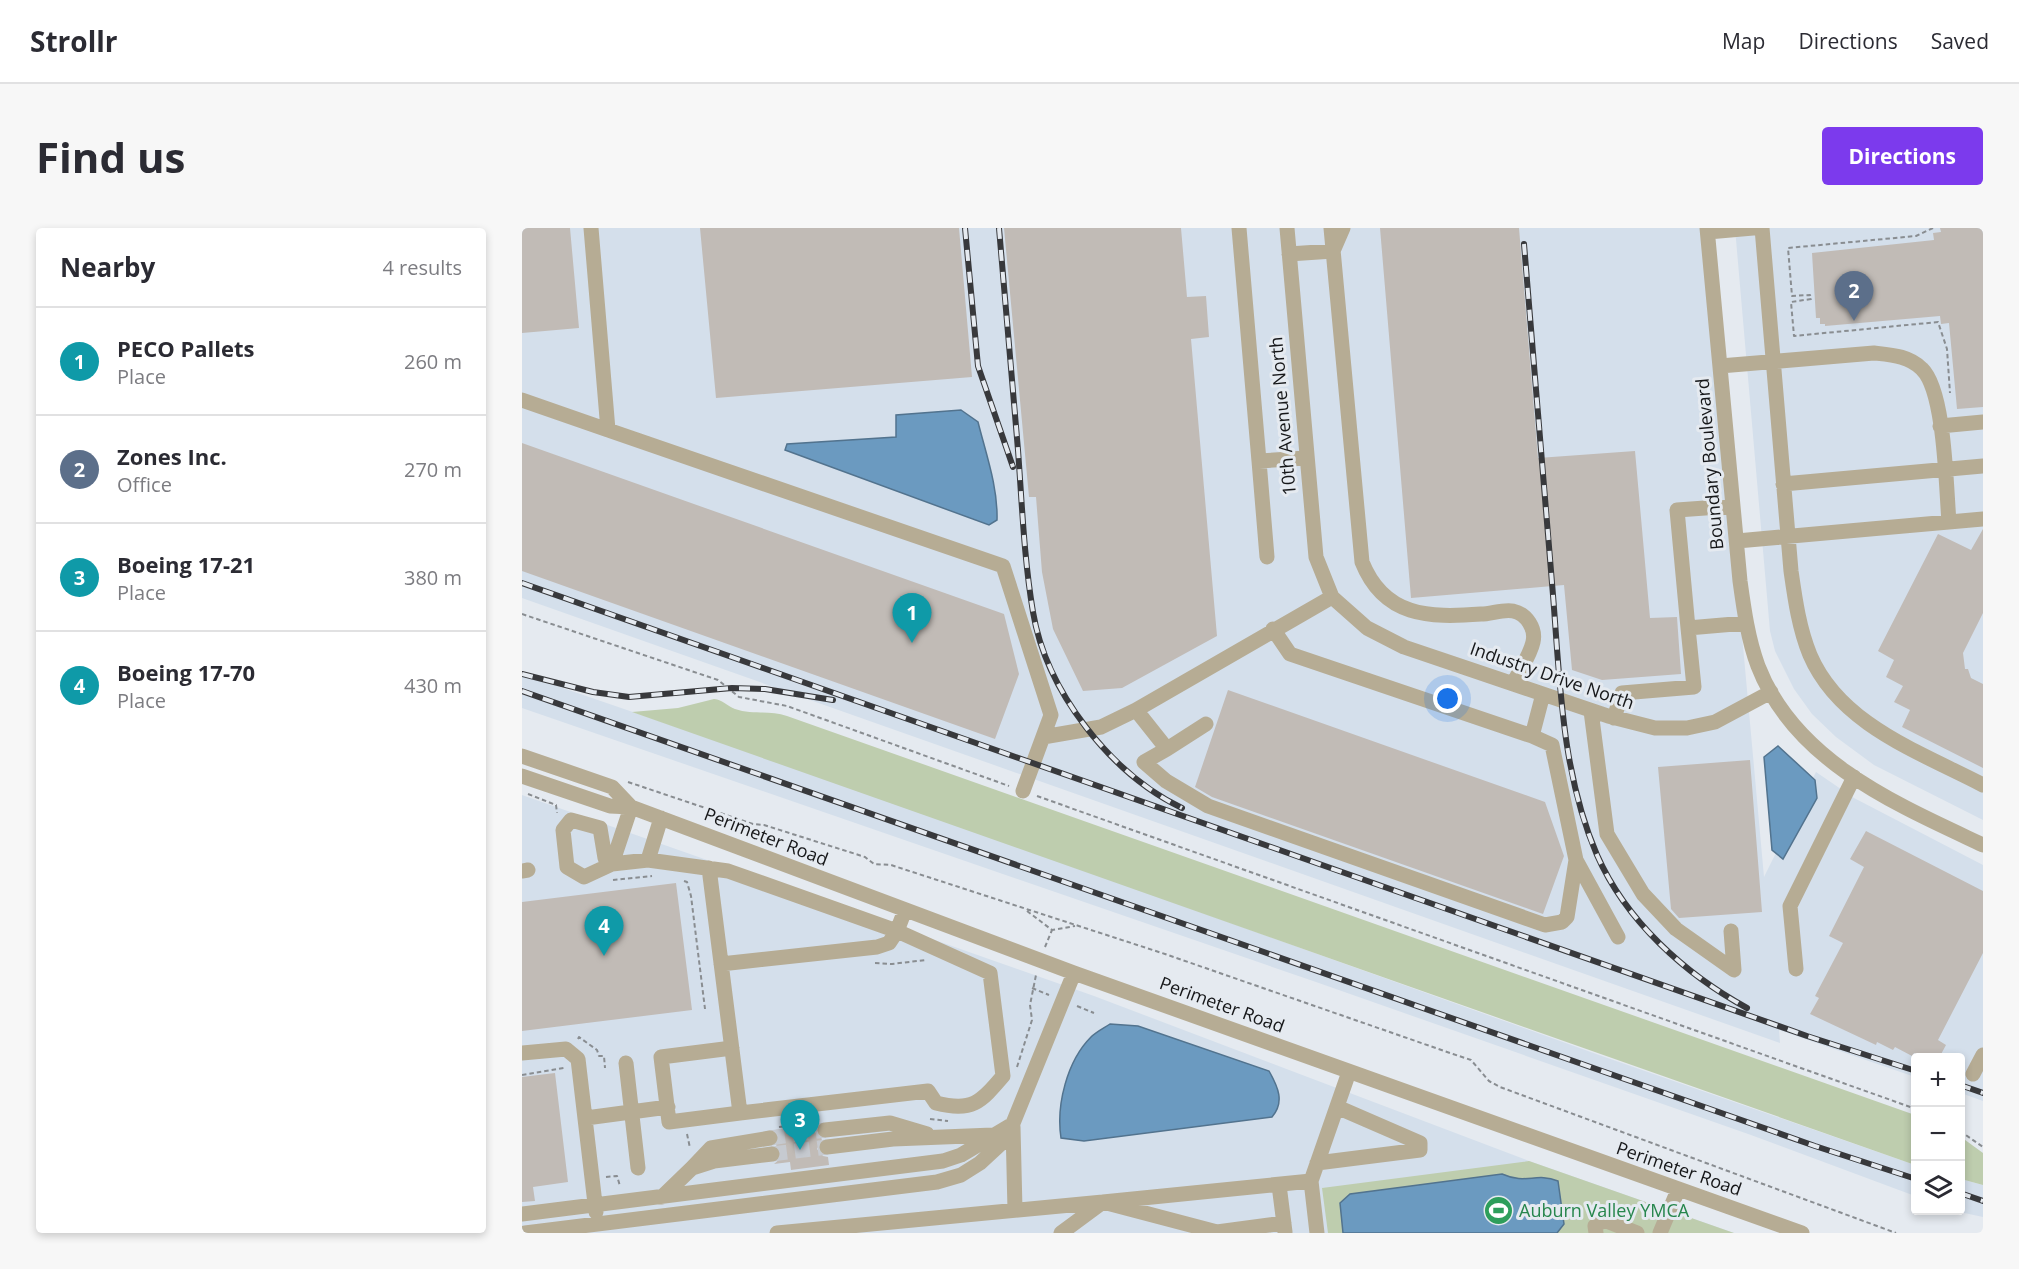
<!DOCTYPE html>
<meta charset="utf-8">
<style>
:root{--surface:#fff;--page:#f7f7f7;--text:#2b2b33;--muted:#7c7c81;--line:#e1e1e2;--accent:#7c3aed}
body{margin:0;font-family:"Open Sans",sans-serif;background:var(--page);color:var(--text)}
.controls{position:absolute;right:18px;bottom:18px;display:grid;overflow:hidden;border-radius:6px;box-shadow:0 3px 9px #0003}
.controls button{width:54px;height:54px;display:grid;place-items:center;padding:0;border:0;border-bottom:2px solid var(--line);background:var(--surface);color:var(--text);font:30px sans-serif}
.you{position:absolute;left:926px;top:471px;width:21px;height:21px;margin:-15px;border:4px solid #fff;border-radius:50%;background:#1a73e8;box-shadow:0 0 0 9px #1a73e833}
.badge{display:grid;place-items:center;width:39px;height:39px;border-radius:50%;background:var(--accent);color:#fff;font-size:20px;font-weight:700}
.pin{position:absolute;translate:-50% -50px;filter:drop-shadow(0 2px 3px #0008)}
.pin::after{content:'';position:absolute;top:32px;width:21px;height:18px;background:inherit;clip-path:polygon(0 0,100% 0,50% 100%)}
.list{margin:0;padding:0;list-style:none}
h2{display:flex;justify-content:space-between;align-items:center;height:78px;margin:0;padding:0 24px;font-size:26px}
h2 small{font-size:20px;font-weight:400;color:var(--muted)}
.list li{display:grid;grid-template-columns:39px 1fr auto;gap:18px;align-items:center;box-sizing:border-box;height:108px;padding:0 24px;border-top:2px solid var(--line)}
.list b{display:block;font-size:22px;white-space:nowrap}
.list p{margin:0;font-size:20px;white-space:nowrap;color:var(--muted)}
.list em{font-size:20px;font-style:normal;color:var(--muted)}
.icon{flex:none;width:33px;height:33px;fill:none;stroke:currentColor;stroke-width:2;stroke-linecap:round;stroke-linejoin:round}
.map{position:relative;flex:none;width:1461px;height:1005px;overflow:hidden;border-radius:6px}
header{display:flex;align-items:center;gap:36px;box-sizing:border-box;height:84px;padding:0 30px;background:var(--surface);border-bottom:2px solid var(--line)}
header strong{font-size:28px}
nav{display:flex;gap:33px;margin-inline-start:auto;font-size:21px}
.intro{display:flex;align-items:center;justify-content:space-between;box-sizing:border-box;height:144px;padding:0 36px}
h1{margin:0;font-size:42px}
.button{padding:15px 27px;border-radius:6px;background:var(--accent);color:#fff;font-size:21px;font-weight:700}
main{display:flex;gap:36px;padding:0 36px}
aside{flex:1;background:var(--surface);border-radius:6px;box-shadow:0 3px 9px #0003}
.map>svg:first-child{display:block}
.built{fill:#d4dfeb}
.green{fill:#becdae}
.water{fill:#6b9ac0;stroke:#52738e;stroke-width:1.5}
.building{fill:#c1bbb6}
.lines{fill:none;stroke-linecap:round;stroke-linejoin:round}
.minor-tunnel{stroke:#c6cad0;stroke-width:15;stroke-dasharray:15 8;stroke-linecap:butt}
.path{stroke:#898d91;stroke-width:2;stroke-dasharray:4.5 3;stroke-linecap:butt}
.minor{stroke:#b6ac94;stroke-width:15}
.rail-casing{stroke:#38393c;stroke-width:6}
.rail{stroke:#e5eaf0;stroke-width:4;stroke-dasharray:11;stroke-linecap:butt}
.labels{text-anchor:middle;stroke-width:6;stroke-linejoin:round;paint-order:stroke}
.street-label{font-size:18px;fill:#161719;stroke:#e5eaf0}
.leisure-label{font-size:18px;fill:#27864d;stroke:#e5eaf0;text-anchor:start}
</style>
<header>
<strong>Strollr</strong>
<nav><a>Map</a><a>Directions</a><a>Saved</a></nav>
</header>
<div class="intro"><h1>Find us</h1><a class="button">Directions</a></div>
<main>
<aside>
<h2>Nearby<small>4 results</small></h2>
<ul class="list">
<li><span class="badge" style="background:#0f9aa8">1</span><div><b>PECO Pallets</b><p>Place</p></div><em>260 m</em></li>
<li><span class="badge" style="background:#5c6f8a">2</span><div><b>Zones Inc.</b><p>Office</p></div><em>270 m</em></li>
<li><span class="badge" style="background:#0f9aa8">3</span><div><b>Boeing 17-21</b><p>Place</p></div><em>380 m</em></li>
<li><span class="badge" style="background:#0f9aa8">4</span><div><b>Boeing 17-70</b><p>Place</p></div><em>430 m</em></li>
</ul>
</aside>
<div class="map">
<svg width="1461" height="1005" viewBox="0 0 1461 1005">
<rect width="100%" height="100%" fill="#e5eaf0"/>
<path class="built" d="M0 0H1183L1242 649 1294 544 1332 570 1461 637V873L1439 865 1438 830H1394L1393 849 1257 802 1258 815 0 370Z
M1213 0H1461V592L1352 537 1314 509 1290 486 1272 461 1253 423 1248 403Z
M0 446 318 555 1077 827 1393 937V968L1229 907 794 754 0 480Z
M0 567 572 768 1007 933 1212 1005H0Z
M1439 951 1461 957V989L1433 983 1438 982Z"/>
<path class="green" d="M192 471C201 472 205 478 213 481 230 487 248 482 265 488L1393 887V937L110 484 156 480Z
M1439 909 1461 925V957L1439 951Z
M1007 933 1212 1005H806L800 960Z"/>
<path class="water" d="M439 182 456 194C464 226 476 259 475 292L467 297 263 222 265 216 374 209V187Z
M1256 518 1293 552 1295 570 1261 631 1250 622 1242 529Z
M588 796 616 798 747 843C756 859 763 874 750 889L562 913 539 910C534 877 545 833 569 809 574 804 582 800 588 796Z
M980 946C1005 957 1013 944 1036 953L1042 996 1035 1005H821L818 975 828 966Z"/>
<path class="building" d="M0 0H48L57 100 0 105Z
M178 0H437L450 149 194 170Z
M482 0H659L665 69 684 68 687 109 669 111 695 408 600 460 561 463 531 401 520 344 514 269H507Z
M858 0H997L1016 230 1113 223 1128 390 1155 389 1159 446 1080 452 1050 442 1042 357 889 370Z
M1418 0H1461V179L1435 181 1427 95 1419 96 1418 88 1303 98V96H1298V90H1294L1290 25 1412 12 1411 5 1419 4Z
M0 215 482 386 497 446 473 511 0 343Z
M1461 301V385L1441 425 1443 441H1446L1449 450 1461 456V540L1380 499 1388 482 1372 474 1381 458 1364 449 1372 432 1356 423 1416 306 1449 322Z
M706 462 1023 574 1042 628 1021 686 690 569 673 559Z
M1228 532 1240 684 1157 690 1149 681 1136 539Z
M1344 603 1461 663V725L1416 812 1424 817 1417 830H1400L1392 825 1390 828 1373 819 1371 822 1355 814 1354 817 1288 786 1297 770 1293 768 1321 715 1307 708 1342 639 1328 631Z
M154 655 170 782 0 803V674Z
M33 845 46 954 11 959 13 973 0 974V849Z
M295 896 293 904 300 911 295 921 301 928 306 929 307 937 269 942 268 934 252 936 259 930 260 925 254 917 258 909 253 902Z"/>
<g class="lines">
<path class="minor-tunnel" d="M248 910 303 902
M250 926 305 919"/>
<path class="path" d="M1411 0 1394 8 1266 20 1270 68 1288 67 1289 71 1269 74 1272 108 1416 94 1425 121 1428 165
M0 386 196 452 217 469 265 478 487 558
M106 554 231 596 242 597 343 629 352 636 369 637 643 726 931 826 949 832 967 853 978 859 1374 1005
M6 566 34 577 35 585
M515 568 1394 881
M91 652 130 648
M162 653 165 654 169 668 183 781
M505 683 530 702 553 698
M523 719 530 702
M353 735 370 736 404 732
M510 760 527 767
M555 778 572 785
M56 811 57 809 75 822 77 828H82L83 840
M495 839 510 792 508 777 514 747
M0 847 42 840
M408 891 426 893
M257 899 290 895
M1438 903 1461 919
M165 906 168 920
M84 949 95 948 98 958"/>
<path class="minor" d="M717 0 737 233
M765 0 794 329 810 369 845 400 882 419 1086 488 1133 500H1165L1193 494 1249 464
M809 0 840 334C862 389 907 390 959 386 969 386 981 381 991 383 1005 386 1014 401 1011 414 1008 428 997 443 991 456
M1185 0 1218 353C1222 382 1226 411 1236 438 1273 534 1376 577 1461 617
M1240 0 1269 343C1273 371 1277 400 1288 427 1318 497 1398 524 1461 557
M1186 4 1231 0
M767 26 811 23 821 0
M1198 138 1352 125C1370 127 1387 128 1400 141 1423 163 1424 259 1427 294
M0 172 86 202 69 0
M1418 198 1461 194
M86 202 481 338 529 487 501 563
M1261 256 1461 238
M1215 313 1461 291
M745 329 737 233 784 230
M1166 400 1155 282 1211 278
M751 401 768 426 1010 508 1021 466
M614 482 645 521 684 496
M1069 483 1085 606 1121 666 1154 701 1212 742 1209 703
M1092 490 1100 465 1172 459 1166 400 1224 395
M1010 508 1030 517 1054 632 1096 709
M521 509 579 499 614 482 810 369
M645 521 622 534 644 553 686 578 1023 697 1040 694 1045 689 1054 632
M0 528 90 559 109 579
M0 548 88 578 109 579 552 745 1280 1005
M109 579 90 636 62 649 45 639 41 602 49 592 78 600 83 630 90 636 126 632
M139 590 126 632 206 643 375 703 367 715 355 719 199 736
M187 640 218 885 147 894 139 829 210 820
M0 643 6 642
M1274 741 1268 678 1332 549
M0 825 44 821 56 831 74 984
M104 835 116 940
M1451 846 1461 827
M218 885 406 863 414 875C450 884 458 875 481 848L468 745 375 703 383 682
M64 890 146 879
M491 899 493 982
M303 902 368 895 405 906
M305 919 371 911 471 907
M795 935 898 922V915L815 879
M170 940 189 920 248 910
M757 957 763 1004
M140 969 170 940 192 933 250 926
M0 986 421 933 439 927 491 896
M3 1005 415 954 439 947 458 935 485 910 552 745
M255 1005 581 974 695 1004 762 995
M539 1005 581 974 789 953
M795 1005 789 953 827 844
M1074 1005 1073 998 1082 992 1115 1005
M1138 1005 1156 962"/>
<defs>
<path id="rail" d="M443 0 456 138 491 239
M477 0C483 74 490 148 496 222 500 276 502 331 511 384 524 463 589 546 660 580
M1002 16C1011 129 1021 242 1030 355 1038 447 1038 541 1075 627 1104 693 1163 746 1225 780
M0 355 1285 808 1394 843
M0 446 71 464 107 469 210 460 243 461 311 472
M0 463 1293 918 1394 951
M1438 857 1461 865
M1438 965 1461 973"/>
</defs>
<use href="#rail" class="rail-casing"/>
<use href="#rail" class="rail"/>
</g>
<defs>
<symbol id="stadium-disc" viewBox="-11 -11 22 22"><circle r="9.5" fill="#2e9e5b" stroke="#e5eaf0"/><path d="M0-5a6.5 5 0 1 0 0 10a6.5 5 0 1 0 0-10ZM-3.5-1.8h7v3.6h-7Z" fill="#fff"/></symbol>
</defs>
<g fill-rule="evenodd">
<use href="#stadium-disc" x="960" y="966" width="33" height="33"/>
</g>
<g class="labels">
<g class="street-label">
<text transform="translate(761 188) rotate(-95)" y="6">10th Avenue North</text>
<text transform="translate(1188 236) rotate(-95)" y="6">Boundary Boulevard</text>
<text transform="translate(1030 448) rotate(19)" y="6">Industry Drive North</text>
<text transform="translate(244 609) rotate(21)" y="6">Perimeter Road</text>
<text transform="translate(700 777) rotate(20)" y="6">Perimeter Road</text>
<text transform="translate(1157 941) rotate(19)" y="6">Perimeter Road</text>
</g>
<g class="leisure-label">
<text x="997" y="989">Auburn Valley YMCA</text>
</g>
</g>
</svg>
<div class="controls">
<button>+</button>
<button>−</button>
<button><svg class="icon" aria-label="layers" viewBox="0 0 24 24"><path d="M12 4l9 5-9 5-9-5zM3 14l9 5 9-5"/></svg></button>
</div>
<div class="you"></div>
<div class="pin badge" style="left:390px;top:415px;background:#0f9aa8">1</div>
<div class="pin badge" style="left:1332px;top:93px;background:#5c6f8a">2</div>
<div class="pin badge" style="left:278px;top:922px;background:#0f9aa8">3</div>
<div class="pin badge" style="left:82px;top:728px;background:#0f9aa8">4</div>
</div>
</main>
